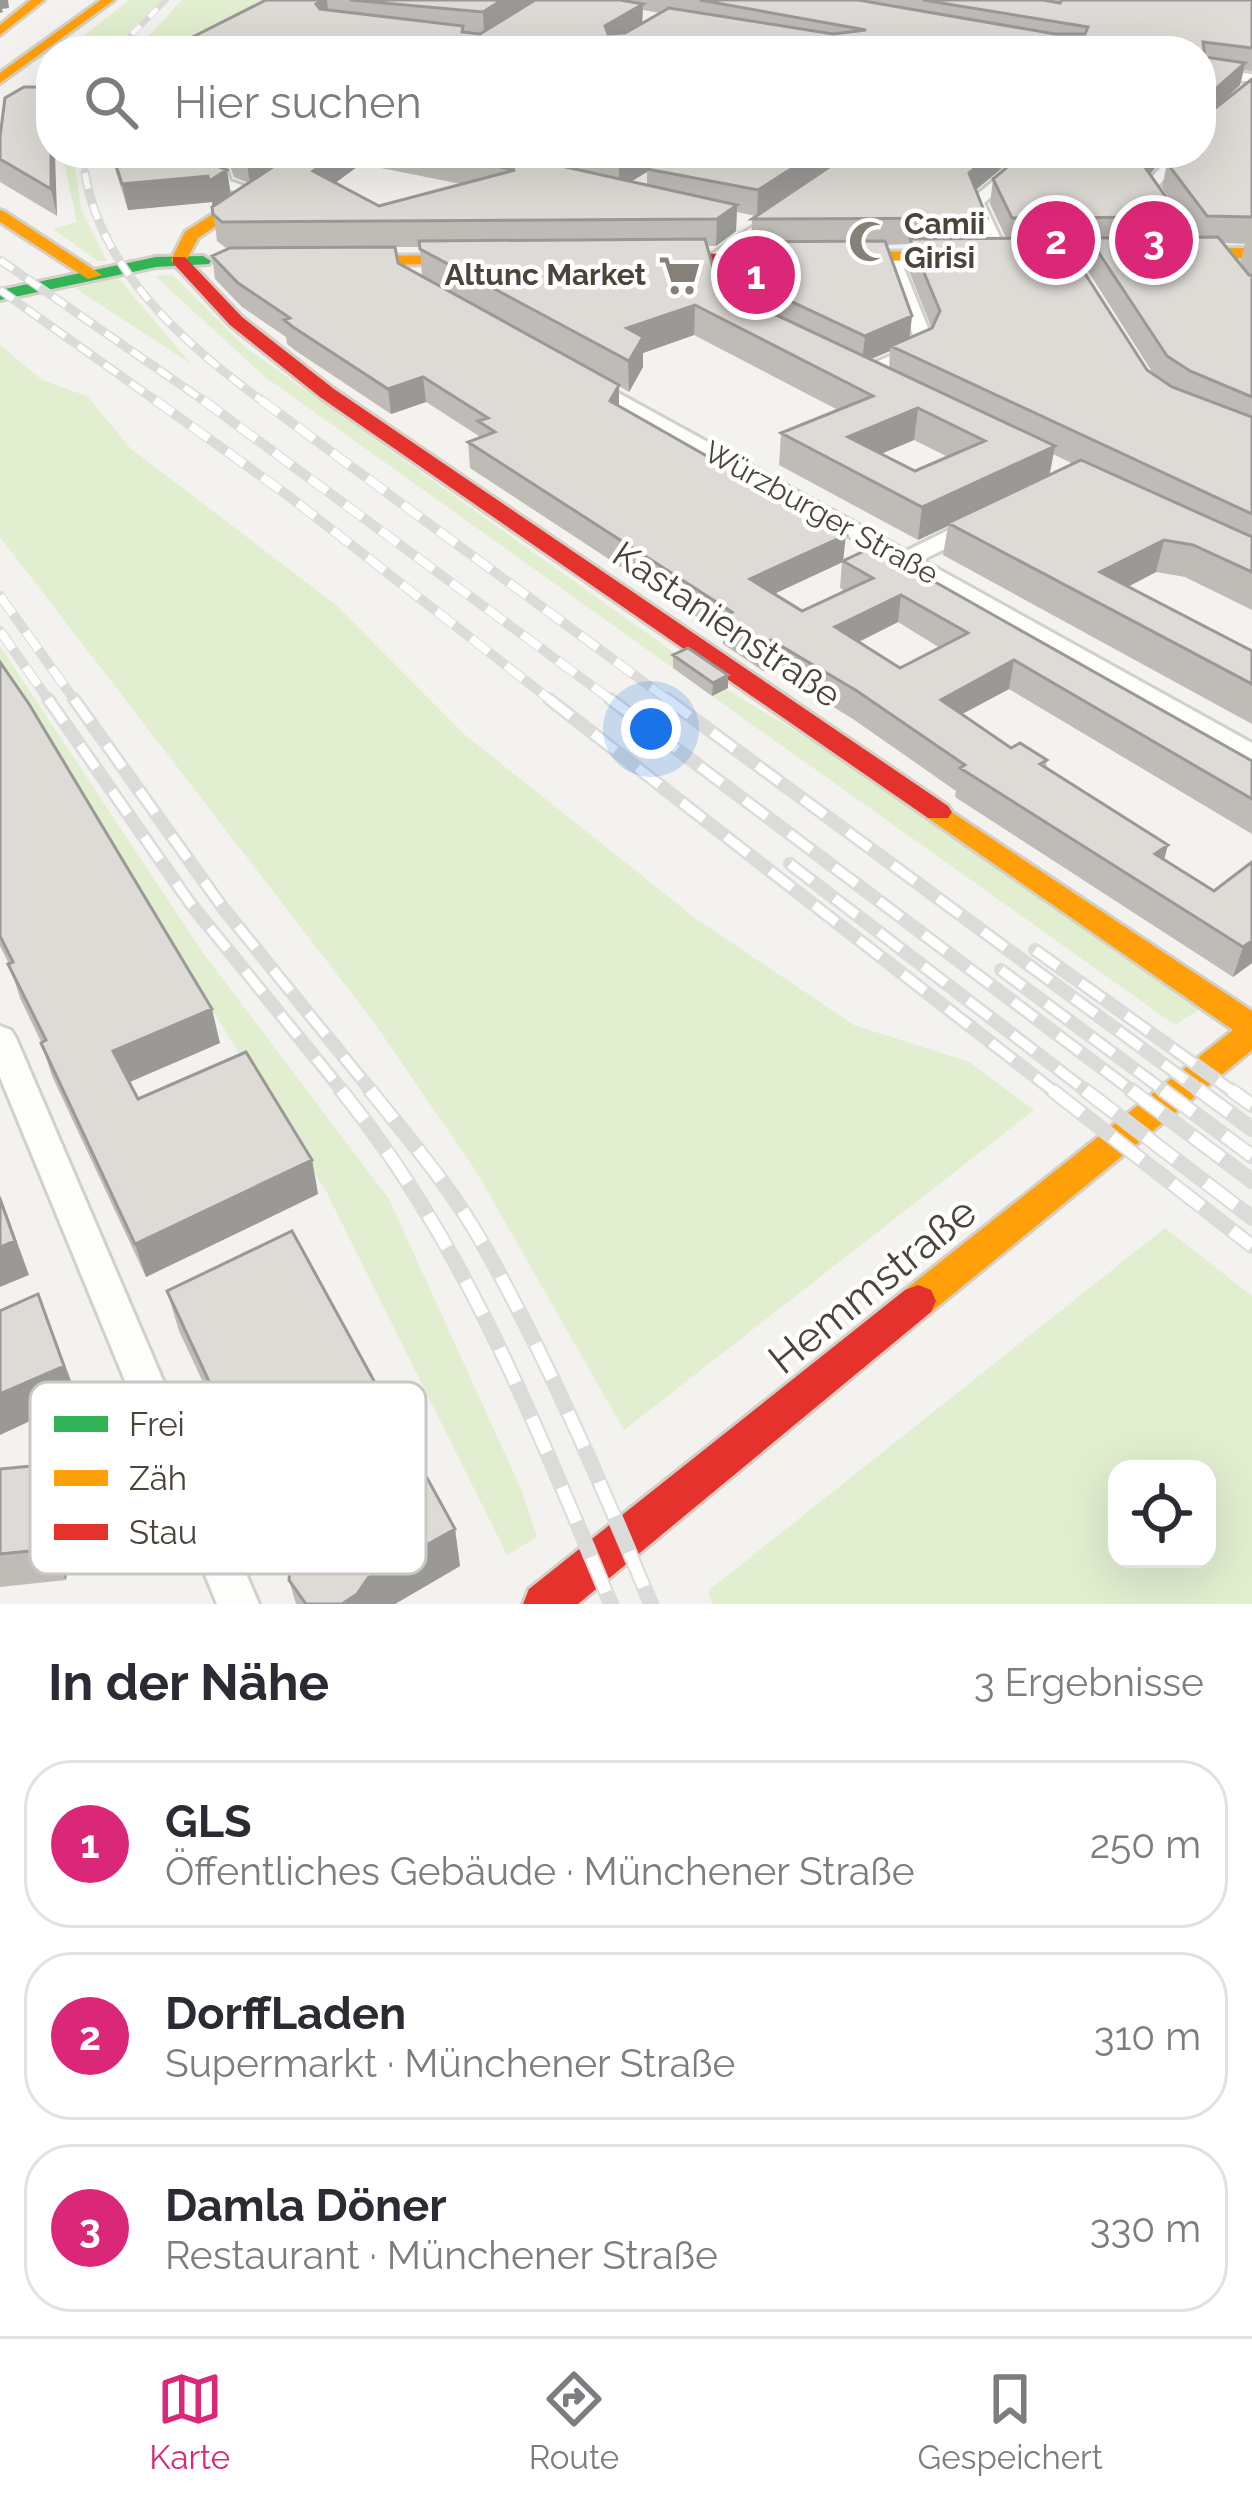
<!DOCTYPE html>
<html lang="de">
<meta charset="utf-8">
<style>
:root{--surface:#fff;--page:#f7f7f7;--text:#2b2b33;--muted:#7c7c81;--line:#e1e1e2;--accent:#db2777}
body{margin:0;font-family:Raleway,sans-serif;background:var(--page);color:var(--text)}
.controls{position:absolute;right:36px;bottom:36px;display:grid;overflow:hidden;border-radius:24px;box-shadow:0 12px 48px #0002}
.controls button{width:108px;height:108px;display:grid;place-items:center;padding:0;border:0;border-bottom:3px solid var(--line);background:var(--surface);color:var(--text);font:60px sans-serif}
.you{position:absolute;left:651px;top:729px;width:42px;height:42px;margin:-30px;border:9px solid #fff;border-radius:50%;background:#1a73e8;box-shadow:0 0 0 18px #1a73e833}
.badge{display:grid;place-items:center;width:78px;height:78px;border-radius:50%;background:var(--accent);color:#fff;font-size:39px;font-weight:700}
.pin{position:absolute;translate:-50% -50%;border:6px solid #fff;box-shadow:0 3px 12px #0006}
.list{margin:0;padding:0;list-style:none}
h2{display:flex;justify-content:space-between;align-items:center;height:156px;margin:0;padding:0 48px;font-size:51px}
h2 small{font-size:39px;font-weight:400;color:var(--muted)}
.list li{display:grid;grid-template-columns:78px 1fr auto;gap:36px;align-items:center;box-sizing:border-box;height:168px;margin:0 24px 24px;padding:0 24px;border:3px solid var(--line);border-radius:48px}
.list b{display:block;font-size:45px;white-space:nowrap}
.list p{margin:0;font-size:39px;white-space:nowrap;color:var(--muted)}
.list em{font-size:39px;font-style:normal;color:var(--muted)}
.icon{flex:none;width:66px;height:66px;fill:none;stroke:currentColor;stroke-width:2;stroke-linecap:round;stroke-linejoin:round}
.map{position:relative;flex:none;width:1252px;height:1604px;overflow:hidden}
.search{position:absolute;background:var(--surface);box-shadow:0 12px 48px #0002;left:36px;right:36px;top:36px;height:132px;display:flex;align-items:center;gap:30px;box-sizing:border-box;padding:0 42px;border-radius:48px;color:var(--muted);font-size:45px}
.sheet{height:732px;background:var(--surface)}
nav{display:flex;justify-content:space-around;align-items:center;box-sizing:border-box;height:168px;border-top:3px solid var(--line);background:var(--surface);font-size:33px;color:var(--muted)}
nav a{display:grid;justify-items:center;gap:6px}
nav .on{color:var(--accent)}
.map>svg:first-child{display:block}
.green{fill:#e1eecf;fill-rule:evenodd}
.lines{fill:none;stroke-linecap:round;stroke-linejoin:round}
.street-casing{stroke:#d2d0cb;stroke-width:6}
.fast-casing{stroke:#d3cfc5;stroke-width:6}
.slow-casing{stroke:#d3cfc5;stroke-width:6}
.jam-casing{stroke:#d3cfc5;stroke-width:6}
.street{fill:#fdfdfc;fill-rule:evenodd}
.fast{fill:#30b455;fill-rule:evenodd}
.slow{fill:#ff9f0a;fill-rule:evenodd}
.jam{fill:#e5322d;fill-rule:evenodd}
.rail-far4-casing{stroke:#dbdbda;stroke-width:6}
.rail-far3-casing{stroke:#dbdbda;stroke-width:9}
.rail-far2-casing{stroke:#dbdbda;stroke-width:10}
.rail-far1-casing{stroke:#dbdbda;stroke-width:14}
.rail-casing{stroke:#dbdbda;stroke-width:16}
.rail-far4{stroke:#fff;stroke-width:4.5;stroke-dasharray:12;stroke-linecap:butt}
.rail-far3{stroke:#fff;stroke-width:6;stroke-dasharray:16;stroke-linecap:butt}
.rail-far2{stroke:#fff;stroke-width:8;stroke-dasharray:22;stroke-linecap:butt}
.rail-far1{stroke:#fff;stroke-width:9;stroke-dasharray:28;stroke-linecap:butt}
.rail{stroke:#fff;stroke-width:12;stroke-dasharray:38;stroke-linecap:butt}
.wall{fill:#bfbcb8;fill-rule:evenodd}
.shaded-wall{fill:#9b9996}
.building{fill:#dedbd6;stroke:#9b9996;stroke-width:3;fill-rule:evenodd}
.labels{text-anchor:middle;stroke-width:9;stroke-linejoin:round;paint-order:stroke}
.far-poi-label{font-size:30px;font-weight:bold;fill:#4b4439;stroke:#fff;text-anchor:start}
.far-street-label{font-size:30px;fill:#4b4439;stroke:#fff}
.street-label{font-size:36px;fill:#4b4439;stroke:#fff}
.near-street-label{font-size:42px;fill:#4b4439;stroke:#fff}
.key{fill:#fff;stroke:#c9c7c4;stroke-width:3}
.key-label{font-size:33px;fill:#4b4439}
</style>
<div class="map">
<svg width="1252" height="1604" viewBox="0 0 1252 1604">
<rect width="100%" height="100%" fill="#f4f2ee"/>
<path class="green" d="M129 0H162L109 51H65Z
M182 0H358L233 51H135Z
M73 153 81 210 107 261H98L53 229 77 222 62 154Z
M173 275 245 347 686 661 673 668 265 377 155 276Z
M118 278 191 364 75 288Z
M0 345 42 380 87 396 131 449 335 604 464 734 695 918 854 1025 969 1062 1034 1110 624 1430 476 1171 373 1021 0 537Z
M0 646 203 953 389 1199 521 1489 537 1537 507 1555 327 1193 0 672Z
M726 689 825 749 1200 1009 1175 1025 712 696Z
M1165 1228 1252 1296V1604H712L708 1591ZM1117 1469H1207V1559H1117Z"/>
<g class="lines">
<defs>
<path id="street" d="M1201 67 1252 74V82L1201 75Z
M207 153H221L230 181 259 191V197L218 187Z
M1027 153H1043L984 203 1009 256 995 259 968 202Z
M1175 153H1190L1156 188 1203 254 1195 259 1189 257 1141 188Z
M775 212 788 215 723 260 734 307 749 318 734 322 717 309 706 258Z
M885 253 899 256 932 338 930 349 860 382 853 380V372L913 346 914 338Z
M591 378 906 551 969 520H985V530L922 560 1252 743V762L584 388 582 384Z
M0 1026 11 1030 16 1038 259 1604H217L0 1077Z"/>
<path id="fast" d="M203 256 211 261 209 264 156 267 0 300V290L156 257Z"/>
<path id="slow" d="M31 0H44L0 35V25Z
M101 0H114L0 83V73Z
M307 153H324L198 238 185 263H173L171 260 185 232Z
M0 210 5 212 102 275 88 279 0 222Z
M1252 248V258L1026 260 1018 255 1026 250Z
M953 251 959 253V259L840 262 832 257 840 252Z
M467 255 475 260 473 263 348 266 340 261 348 256Z
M938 803 1252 1011V1050L931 1312 918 1317 905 1312 900 1301 905 1290 1233 1030 928 818 924 812Z"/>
<path id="jam" d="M779 253 785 255V261L660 264 652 259 660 254Z
M173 257H185L242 317 334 389 948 806 952 812 948 818H928L320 397 230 325 173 263Z
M918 1285 931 1290 936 1301 931 1312 578 1604H523L529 1589 905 1290Z"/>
</defs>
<use href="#street" class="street-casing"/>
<use href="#fast" class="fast-casing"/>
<use href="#slow" class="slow-casing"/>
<use href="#jam" class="jam-casing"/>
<use href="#street" class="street"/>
<use href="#fast" class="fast"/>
<use href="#slow" class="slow"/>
<use href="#jam" class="jam"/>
<defs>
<path id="rail-far4" d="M115 51 166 0
M82 153 86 176"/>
<path id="rail-far3" d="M85 173C101 272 188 347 265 403
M0 260 207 403
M0 290 159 403"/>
<path id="rail-far2" d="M155 400 286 494 553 702
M203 400 614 702
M261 400 671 702
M0 596 76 702
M0 631 50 702"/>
<path id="rail-far1" d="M48 699 190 903 344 1093
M74 699 223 908 373 1093
M549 699 1056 1093
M610 699 1135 1093
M667 699 1203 1093
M790 864 1089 1093
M1035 950 1235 1093
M1001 970 1167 1093"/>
<path id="rail" d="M341 1090C466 1245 534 1422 611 1604
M370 1090C410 1140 453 1190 484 1246 548 1360 601 1483 651 1604
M1052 1090 1252 1246
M1085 1090 1252 1218
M1131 1090 1252 1181
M1163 1090 1252 1156
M1199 1090 1252 1129
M1231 1090 1252 1105"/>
</defs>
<use href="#rail-far4" class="rail-far4-casing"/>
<use href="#rail-far3" class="rail-far3-casing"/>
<use href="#rail-far2" class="rail-far2-casing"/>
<use href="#rail-far1" class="rail-far1-casing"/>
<use href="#rail" class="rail-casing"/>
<use href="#rail-far4" class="rail-far4"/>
<use href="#rail-far3" class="rail-far3"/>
<use href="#rail-far2" class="rail-far2"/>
<use href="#rail-far1" class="rail-far1"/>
<use href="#rail" class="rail"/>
</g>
<path class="wall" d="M266 0H1252V71L1244 70 1240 85 1210 113 1252 79V610L1185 577 1156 572 1128 587 1252 651V724L943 555 948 526 918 540 779 465 781 433 838 410 694 335 643 353V367L629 392 619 386V406L843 560 1252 761V834L1009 689 962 714 1011 748 1047 760 1046 768 1164 860 1214 891 1252 963 1233 977 955 797 956 791 853 719 769 668 763 671 723 644V634L470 468 468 442 479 438V436L426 402 391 414 296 351 287 344 286 337 242 307 215 279 212 256 229 248H226L217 241 212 202 128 210 110 153H206L210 163 231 195 249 183 234 177 225 153H1020L975 190 987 218 984 238H1006L990 204 993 179 1169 153 1149 174 1180 217 1175 237H1196L1162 188 1167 163 1201 153V51H165ZM643 10 660 13 642 23ZM361 164 461 184 379 206 335 183ZM647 172V185L631 182ZM737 212 756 216 752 219 751 242H730L728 267 736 296 719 288 706 246H716L736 231ZM1088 243 1084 265 1154 375 1147 370 1066 244ZM1223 243 1245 244 1240 264ZM910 244 907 266 932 329 909 338 912 316 886 245ZM396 247H420L422 277 398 263ZM890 351 889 368 871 359ZM914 440 948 457 915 471 881 454ZM1053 454 1073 464 1049 475ZM842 562 840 588 845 591 802 611 774 594ZM898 622 940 648 900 668 859 642Z
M51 87 57 216 0 182V137Z
M673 655 728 675V688L712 696 673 668Z
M0 662 220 1043 129 1082 138 1099 312 1160 318 1194 146 1277 52 1076 41 1042 20 998 9 964 0 946Z
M167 1291 455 1529 460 1566 395 1604H296L289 1580 290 1569 179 1331Z
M0 1469 79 1495 66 1580 0 1587Z"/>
<path class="shaded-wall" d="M0 0H8L9 8 2 9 3 12 0 13Z
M323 0H327L329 19 316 4Z
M502 0H535L484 33 483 12Z
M643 4 642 24 606 47 605 26Z
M1245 63 1240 85 1201 121 1203 100Z
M51 112V153H55L57 216 51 189Z
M254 153H296L250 183 246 158Z
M339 153H360L361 164 316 197 313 171Z
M637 153H679L647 169V172L619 188V163Z
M816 153H852L757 216 758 190Z
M994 153H1020L965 199 969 173Z
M1151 153H1169L1137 188 1142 163Z
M227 170 231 195 213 207 212 202 128 210 122 184Z
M737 205 736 231 716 246 717 219Z
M695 305 694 335 643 353V367L629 392 627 328Z
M912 316 909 343 891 346 890 351 862 363 865 336Z
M423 377 426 402 391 414 388 389Z
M619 385V410L610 401Z
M918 408 914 440 845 469 848 437Z
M1055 446 1049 478 948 523V526L918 540 922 507Z
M846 535 843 562 748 606 750 579Z
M1164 540 1156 572 1098 602 1100 572Z
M901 595 898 622 832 655 835 627Z
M771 640 769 668 763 671 765 643Z
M1014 660 1009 689 936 728 941 700Z
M728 675V688L712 696 713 683Z
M1168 845 1160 875 1155 854Z
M1252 941V963L1233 977 1243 947Z
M212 1009 220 1043 123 1085 113 1051Z
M312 1160 318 1194 146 1277 135 1244Z
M0 1195 29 1275 0 1287Z
M38 1294 78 1399 0 1435V1394Z
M64 1463 79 1495 66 1580 50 1549Z
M455 1529 460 1566 395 1604H342L368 1578Z"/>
<path class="building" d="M266 0H323L316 4 320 9 463 26 462 32 480 34 535 0H620L643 4 605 26 608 34 625 33 669 8 833 34 866 30 700 0H858L1055 34H1085L1088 27 923 0H1043L1060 3 1062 0H1252V48L1203 42 1205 57 1245 63 1203 100V118L1252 79V217L1207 216 1167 163 1176 153H1201V51H165Z
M350 0H502L483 12Z
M24 87H51V189L0 159V137L5 98Z
M112 153H206L210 163 227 170 209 181 208 176 122 184Z
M231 153H254L246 158Z
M294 153H339L313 171 379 206 515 170 428 153H502L737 205 717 219 222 222 213 214 212 207Z
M568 153H637L619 163Z
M674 153H816L758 190 647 169Z
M850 153H994L969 173 987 218 752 219Z
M1024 153H1151L1142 163 1180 217 1012 218 993 179Z
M1218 237 1249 275H1252V397L1190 371 1167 356 1089 238Z
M1062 238 1147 370 1172 387 1252 417V514L891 346 932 328 940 311 910 239Z
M705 239 719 288 1055 446 922 507 781 433 873 396 695 305 627 328 643 337 629 361 420 249 419 241ZM918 408 985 441 915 471 848 437Z
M885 241 912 316 865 336 739 277 730 242Z
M395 247 398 263 619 385 610 401 846 535 750 579 802 611 873 578 843 561 873 547 1252 761V799L1014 660 941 700 1011 748 1020 743 1047 760 1040 764 1168 845 1155 854 1214 891 1252 862V941L1243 947 960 768 965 765 857 691 771 640 765 643 724 616 732 612 468 442 495 432 478 421 488 418 423 377 388 389 293 327 284 320 290 318 238 283 212 256 230 248ZM901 595 968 633 900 668 835 627Z
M1081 460 1252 537V572L1193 545 1164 540 1100 572 1252 651V684L948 523Z
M688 648 728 675 713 683 673 655Z
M0 662 29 704 212 1009 113 1051 138 1099 246 1052 312 1160 135 1244 41 1043 46 1040 8 964 13 962 0 936Z
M0 1199 15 1241 0 1247Z
M292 1231 455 1529 368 1578 357 1594 342 1604H306L289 1580 291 1558 167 1291Z
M38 1294 64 1366 0 1394V1311Z
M64 1463 50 1549 0 1554V1469Z"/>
<defs>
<symbol id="mosque-bare" viewBox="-9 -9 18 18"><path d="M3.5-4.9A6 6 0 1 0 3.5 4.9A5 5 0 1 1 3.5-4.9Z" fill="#868178" stroke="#fff" stroke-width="2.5" paint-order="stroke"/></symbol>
<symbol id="supermarket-bare" viewBox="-9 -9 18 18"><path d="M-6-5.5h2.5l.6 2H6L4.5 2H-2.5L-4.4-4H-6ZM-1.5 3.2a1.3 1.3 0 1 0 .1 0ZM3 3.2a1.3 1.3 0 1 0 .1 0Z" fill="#868178" stroke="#fff" stroke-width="2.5" paint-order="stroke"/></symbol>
</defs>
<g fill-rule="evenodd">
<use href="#mosque-bare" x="840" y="212" width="59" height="59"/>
<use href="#supermarket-bare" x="650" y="246" width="59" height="59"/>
</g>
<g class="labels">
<g class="far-poi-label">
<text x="904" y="234">Camii<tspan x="904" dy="34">Girisi</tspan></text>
<text x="646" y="285" text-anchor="end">Altunc Market</text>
</g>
<g class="far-street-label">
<text transform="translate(821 513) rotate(29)" y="10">Würzburger Straße</text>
</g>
<g class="street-label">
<text transform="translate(727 624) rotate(34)" y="13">Kastanienstraße</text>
</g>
<g class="near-street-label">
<text transform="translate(872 1285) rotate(-39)" y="15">Hemmstraße</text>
</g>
</g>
<rect x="30" y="1382" width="396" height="192" rx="18" class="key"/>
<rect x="54" y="1416" width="54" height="16" fill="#30b455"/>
<rect x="54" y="1470" width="54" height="16" fill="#ff9f0a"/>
<rect x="54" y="1524" width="54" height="16" fill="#e5322d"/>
<g class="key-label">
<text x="129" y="1436">Frei</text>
<text x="129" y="1490">Zäh</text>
<text x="129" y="1544">Stau</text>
</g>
</svg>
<div class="controls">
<button><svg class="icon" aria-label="locate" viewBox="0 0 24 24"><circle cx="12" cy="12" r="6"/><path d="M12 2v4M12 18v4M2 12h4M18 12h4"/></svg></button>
</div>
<div class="you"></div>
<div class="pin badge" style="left:756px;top:275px">1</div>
<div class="pin badge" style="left:1056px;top:240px">2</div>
<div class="pin badge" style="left:1154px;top:240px">3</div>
<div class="search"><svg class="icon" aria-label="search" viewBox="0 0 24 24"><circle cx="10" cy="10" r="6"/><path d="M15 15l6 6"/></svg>Hier suchen</div>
</div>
<section class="sheet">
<h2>In der Nähe<small>3 Ergebnisse</small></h2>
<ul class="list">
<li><span class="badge">1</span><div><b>GLS</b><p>Öffentliches Gebäude · Münchener Straße</p></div><em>250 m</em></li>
<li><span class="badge">2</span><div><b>DorffLaden</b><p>Supermarkt · Münchener Straße</p></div><em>310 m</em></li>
<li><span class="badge">3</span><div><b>Damla Döner</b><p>Restaurant · Münchener Straße</p></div><em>330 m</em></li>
</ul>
</section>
<nav>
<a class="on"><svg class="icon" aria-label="map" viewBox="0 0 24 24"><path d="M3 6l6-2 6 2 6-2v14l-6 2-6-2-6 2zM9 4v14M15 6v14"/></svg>Karte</a>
<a><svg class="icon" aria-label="directions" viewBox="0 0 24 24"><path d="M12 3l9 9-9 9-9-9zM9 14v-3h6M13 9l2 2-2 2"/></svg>Route</a>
<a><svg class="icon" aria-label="saved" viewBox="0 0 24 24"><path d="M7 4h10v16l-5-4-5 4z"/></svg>Gespeichert</a>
</nav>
